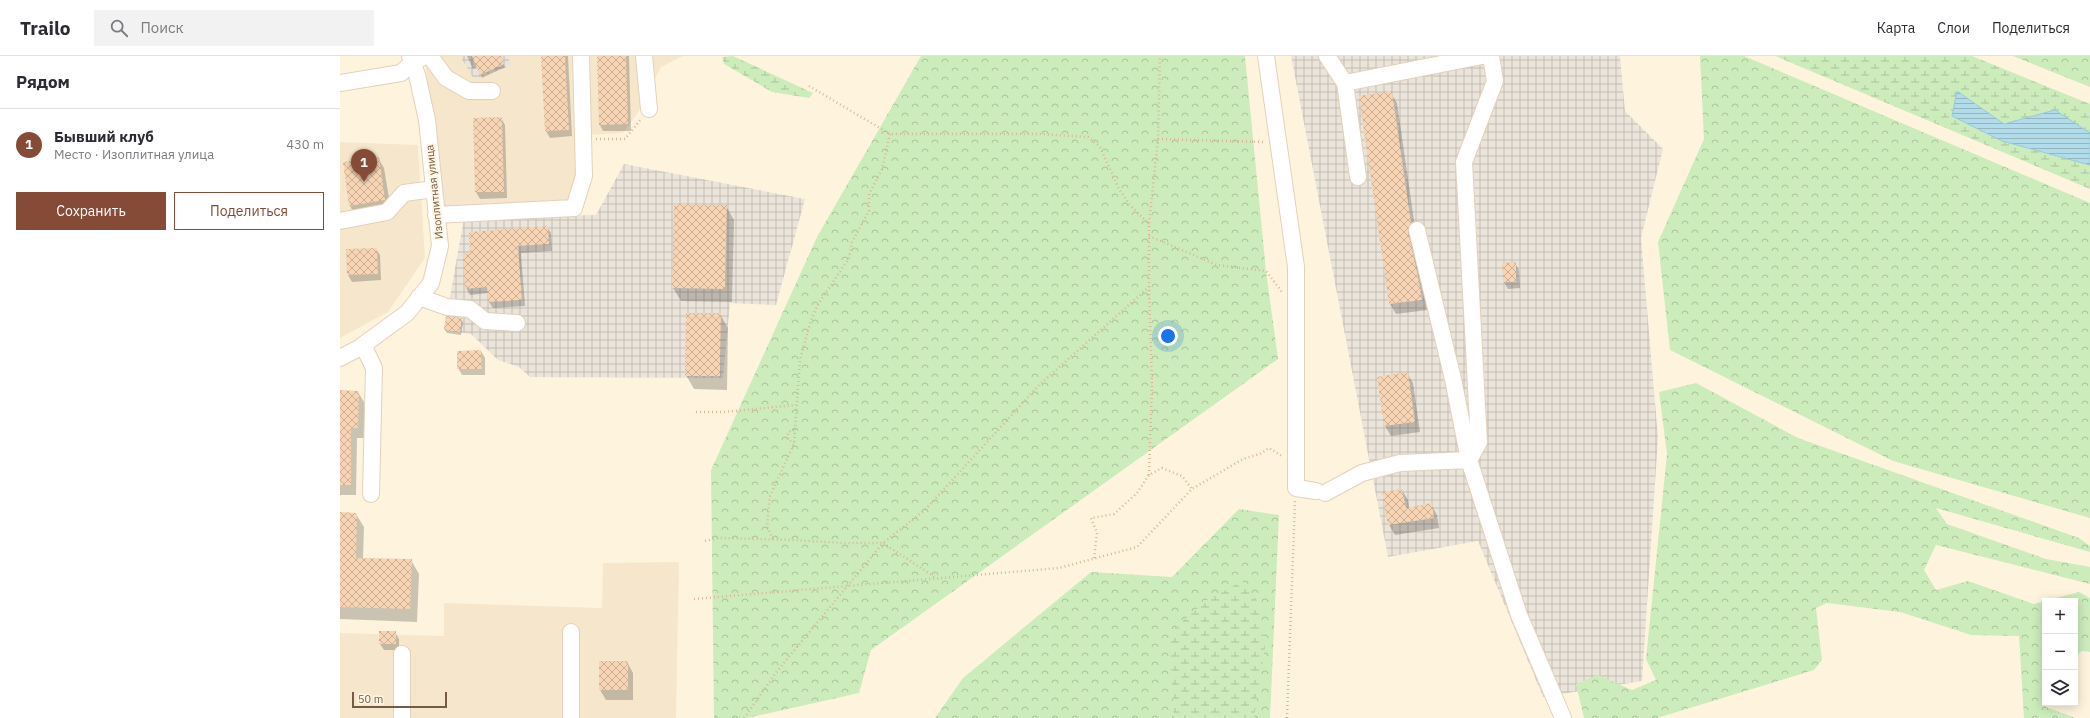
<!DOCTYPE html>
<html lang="ru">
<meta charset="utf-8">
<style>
:root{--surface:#fff;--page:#f2f2f3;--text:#2b2b33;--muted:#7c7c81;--line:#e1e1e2;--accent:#854b36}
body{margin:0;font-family:"IBM Plex Sans",sans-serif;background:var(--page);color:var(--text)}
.controls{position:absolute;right:12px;bottom:12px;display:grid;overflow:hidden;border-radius:0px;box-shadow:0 2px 10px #0003}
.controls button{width:36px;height:36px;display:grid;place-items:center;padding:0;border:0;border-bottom:1px solid var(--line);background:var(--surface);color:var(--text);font:20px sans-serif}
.scale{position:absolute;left:12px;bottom:10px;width:95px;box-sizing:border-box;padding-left:4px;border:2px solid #765a45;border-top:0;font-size:11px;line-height:14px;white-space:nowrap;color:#765a45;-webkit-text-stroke:3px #fff7e6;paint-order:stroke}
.you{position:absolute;left:828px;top:280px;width:14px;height:14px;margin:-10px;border:3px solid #fff;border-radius:50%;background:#1a73e8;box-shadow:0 0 0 6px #1a73e833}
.badge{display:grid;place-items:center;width:26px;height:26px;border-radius:50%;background:var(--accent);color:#fff;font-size:13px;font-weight:700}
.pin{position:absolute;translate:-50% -33px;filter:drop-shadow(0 1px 2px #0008)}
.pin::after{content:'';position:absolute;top:21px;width:14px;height:12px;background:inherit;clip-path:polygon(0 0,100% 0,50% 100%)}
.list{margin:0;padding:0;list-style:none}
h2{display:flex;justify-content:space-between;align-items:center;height:52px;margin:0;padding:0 16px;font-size:17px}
h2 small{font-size:13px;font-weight:400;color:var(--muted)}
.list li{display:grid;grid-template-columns:26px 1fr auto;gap:12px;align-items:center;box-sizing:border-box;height:72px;padding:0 16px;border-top:1px solid var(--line)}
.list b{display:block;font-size:15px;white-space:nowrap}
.list p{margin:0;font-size:13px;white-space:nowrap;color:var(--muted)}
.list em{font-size:13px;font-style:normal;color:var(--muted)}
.actions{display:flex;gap:8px;padding:12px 16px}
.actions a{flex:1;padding:9px 0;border:1px solid var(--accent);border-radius:0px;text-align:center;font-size:14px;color:var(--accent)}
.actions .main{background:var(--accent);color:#fff}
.icon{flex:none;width:22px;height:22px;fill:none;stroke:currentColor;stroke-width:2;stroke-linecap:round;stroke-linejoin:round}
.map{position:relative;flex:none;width:1750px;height:662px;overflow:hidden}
header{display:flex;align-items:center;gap:24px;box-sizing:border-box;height:56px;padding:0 20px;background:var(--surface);border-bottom:1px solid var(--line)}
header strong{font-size:19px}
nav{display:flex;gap:22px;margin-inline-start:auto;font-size:14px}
.search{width:280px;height:36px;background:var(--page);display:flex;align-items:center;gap:10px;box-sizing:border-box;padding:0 14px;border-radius:0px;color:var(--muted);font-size:15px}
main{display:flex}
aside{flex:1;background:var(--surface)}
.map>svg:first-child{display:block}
.residential{fill:#f6e7cc}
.industrial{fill:url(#industrial-grid)}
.forest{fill:url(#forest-crowns)}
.wetland{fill:url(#wetland-marsh)}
.water{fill:url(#water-rules);stroke:#97cbdb}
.shadow{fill:#0003}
.building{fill:url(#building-cross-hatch)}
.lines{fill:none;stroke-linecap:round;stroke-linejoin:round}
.minor-casing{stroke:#e2d1ba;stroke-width:18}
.path{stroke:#dab797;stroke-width:2.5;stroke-dasharray:1 3;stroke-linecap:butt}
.minor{stroke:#fff;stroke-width:16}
.labels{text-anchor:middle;stroke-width:4;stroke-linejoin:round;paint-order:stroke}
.street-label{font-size:11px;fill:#765a45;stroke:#fff7e6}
</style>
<header>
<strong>Trailo</strong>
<div class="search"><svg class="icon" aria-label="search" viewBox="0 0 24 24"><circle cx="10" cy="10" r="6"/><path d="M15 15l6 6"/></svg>Поиск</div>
<nav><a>Карта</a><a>Слои</a><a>Поделиться</a></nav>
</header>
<main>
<aside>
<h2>Рядом<small></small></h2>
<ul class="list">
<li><span class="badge">1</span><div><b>Бывший клуб</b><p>Место · Изоплитная улица</p></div><em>430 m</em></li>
</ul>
<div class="actions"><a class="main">Сохранить</a><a>Поделиться</a></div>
</aside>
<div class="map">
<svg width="1750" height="662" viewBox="0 0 1750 662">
<defs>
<pattern id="industrial-grid" width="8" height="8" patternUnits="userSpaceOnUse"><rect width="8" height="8" fill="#ebe4db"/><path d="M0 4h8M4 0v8" fill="none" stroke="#c3bcb3"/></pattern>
<pattern id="forest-crowns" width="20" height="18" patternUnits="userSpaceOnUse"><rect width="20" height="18" fill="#ccecbc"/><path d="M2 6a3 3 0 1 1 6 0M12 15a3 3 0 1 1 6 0" fill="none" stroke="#aac29b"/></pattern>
<pattern id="wetland-marsh" width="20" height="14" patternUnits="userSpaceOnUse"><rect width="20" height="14" fill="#ccecbc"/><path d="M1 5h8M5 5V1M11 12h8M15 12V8" fill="none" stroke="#aac29b"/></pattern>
<pattern id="water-rules" width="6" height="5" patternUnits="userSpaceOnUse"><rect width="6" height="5" fill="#b2dce9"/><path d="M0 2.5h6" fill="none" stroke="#95b5bf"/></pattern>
<pattern id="building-cross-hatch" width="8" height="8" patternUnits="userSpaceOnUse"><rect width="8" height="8" fill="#f6d4b4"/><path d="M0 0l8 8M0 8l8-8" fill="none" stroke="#ccaf94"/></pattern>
</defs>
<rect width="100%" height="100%" fill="#fef4de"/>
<path class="residential" d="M97 0H343L321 11 299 55 283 77 248 79 243 151 102 153 85 6Z
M0 86 78 89 85 202 48 256 0 282Z
M339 506 336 662H0V577L104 580V547L262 552 263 507Z"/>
<path class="industrial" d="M120 0H168L171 10 134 23Z
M951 0H1280L1285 55 1323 93 1301 182 1318 382 1302 625 1203 641 1138 485 1048 501Z
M284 108 465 143 436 249 390 247 383 322 190 321 179 311 158 304 131 278 104 274 124 162 256 159Z"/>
<path class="forest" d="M581 0H905L926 215 938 303 531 594 519 637 407 662H374L371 414 477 181Z
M1360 0H1404L1750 147V462L1553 405 1330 294 1318 186 1364 83Z
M1673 0H1750V31Z
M1356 327 1458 382 1739 482 1750 490V496L1596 452 1607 468 1706 503 1750 511V528L1596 489 1584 514 1596 534 1628 525 1694 548 1705 545V647L1706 651 1736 662H1684L1679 580 1631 579 1560 556 1487 547 1476 552 1482 604 1474 614 1317 662H1244L1236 628 1258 619 1292 634 1316 624 1306 603 1327 398 1319 336Z
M899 453 939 459 930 662H595L623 622 751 516 832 521Z
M1739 536 1750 542V596L1742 595 1735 601V545H1705Z"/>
<path class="wetland" d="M393 0 473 37 469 42 432 36 384 8 382 1Z
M1435 0H1632L1750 48V133Z
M902 525 918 546 925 591 914 662H834L829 577 866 545Z"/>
<path class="water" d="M1617 35 1664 68 1715 54 1750 77V109L1662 85 1612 60Z"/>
<path class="shadow" d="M127 0H159L165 11 142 22 137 11 133 13Z
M202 0H228L232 80 210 82 206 75Z
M258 0H289L291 75H263L260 69Z
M1051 37 1057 47 1087 254 1056 258 1050 248 1020 41Z
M161 62 165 69 167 142 140 143 136 136 134 63Z
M38 102 44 112 51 154 16 160 10 150 4 107Z
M386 150 394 164 392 246 341 245 333 232Z
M207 171 211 177 212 195 181 197 185 250 153 252 149 246 148 237 130 239 126 232 131 198Z
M36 193 40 199 41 224 12 226 8 219Z
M1175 207 1179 214 1180 232 1168 233 1164 226 1163 208Z
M380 258 388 272 387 334 354 333 346 319Z
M121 263 123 266 121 279 107 277 105 274Z
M141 295 145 302V319H122L118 312Z
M1067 317 1073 327 1080 376 1051 380 1045 370 1038 322Z
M0 335 18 336 24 346V382H17L16 439H0Z
M1062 434 1068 444 1069 452 1091 448 1097 459 1099 472 1055 479 1049 469 1044 437Z
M0 457 16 458 24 471 23 503 71 504 79 518 77 566 0 563Z
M55 576 59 583V594H44L40 588Z
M287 606 293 617V644H266L260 634Z"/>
<path class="building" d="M132 0H161L164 8 140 19Z
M201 0H225L229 74 205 75Z
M257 0H286L288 68 259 69Z
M1052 35 1071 167 1068 176 1078 220 1082 244 1049 248 1019 40Z
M162 61 164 136H135L133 62Z
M39 101 45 144 9 150 3 106Z
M334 148 387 149 385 233 332 232Z
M208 170 209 188 178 190 182 244 148 246 147 231 125 233 123 198 130 197 129 176Z
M37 192 38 218 7 219 6 193Z
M1176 206V226H1163L1162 207Z
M346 257H381L380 320H345Z
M106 260 122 262 120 276 104 274Z
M141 294 142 313H117V295Z
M1068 316 1075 366 1044 370 1037 321Z
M0 334 19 335 18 372H11V429H0Z
M1062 433 1066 452 1092 447 1094 462 1048 469 1042 436Z
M0 456 17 457 16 502 72 503 70 553 0 551Z
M39 575H56V588H39Z
M259 605H288V634H259Z"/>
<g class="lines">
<defs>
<path id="minor" d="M90 0 106 22 129 35H152
M304 0 309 53
M926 0 956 211V432L976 435
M987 0 1005 27 1018 121
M0 27 61 17 73 6 85 0
M1005 27 1142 0
M96 159 234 152 244 120 241 0
M0 165 47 156 64 137 94 133
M1077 174 1113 323 1129 404 1179 559 1223 662
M79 241 107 251 130 253 145 265 177 267
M23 289 34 312 31 438
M0 302 19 292 67 257 91 227 100 190 87 64 77 19 70 0
M1129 404 1139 386 1124 106 1155 25 1151 0
M985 437 1022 417 1060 407 1129 404
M62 662V598
M231 662V576"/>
</defs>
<use href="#minor" class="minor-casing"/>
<path class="path" d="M469 30 550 78H701L748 81 760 91 779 133 789 148 809 168
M256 83H285L301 63
M818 83 926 86
M809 180 877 209 926 215 942 236
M356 356H384L456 349
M454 374 448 376V383L454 387
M809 419 812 329 809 231V168L818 83 820 0
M433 483 427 471 430 440 454 388 460 304 470 267 477 250 509 202 512 186 529 155V138L542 113 550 78
M365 485 378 482 453 484 503 487H543L585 454 699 329 809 231
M754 502 757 477 751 462 774 458 797 437 809 419 822 412 842 420 852 433
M354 543 719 512 797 491 852 433 903 403 920 398 929 392 942 400
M404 662 438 614 543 487 596 522
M947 662 955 445"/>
<use href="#minor" class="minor"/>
</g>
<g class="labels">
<g class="street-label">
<text transform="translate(94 136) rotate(-96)" y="4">Изоплитная улица</text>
</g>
</g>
</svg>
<div class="controls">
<button>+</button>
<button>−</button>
<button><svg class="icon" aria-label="layers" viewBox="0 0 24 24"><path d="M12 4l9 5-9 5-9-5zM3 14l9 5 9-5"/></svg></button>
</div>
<div class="scale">50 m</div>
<div class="you"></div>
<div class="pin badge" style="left:24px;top:126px">1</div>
</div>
</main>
